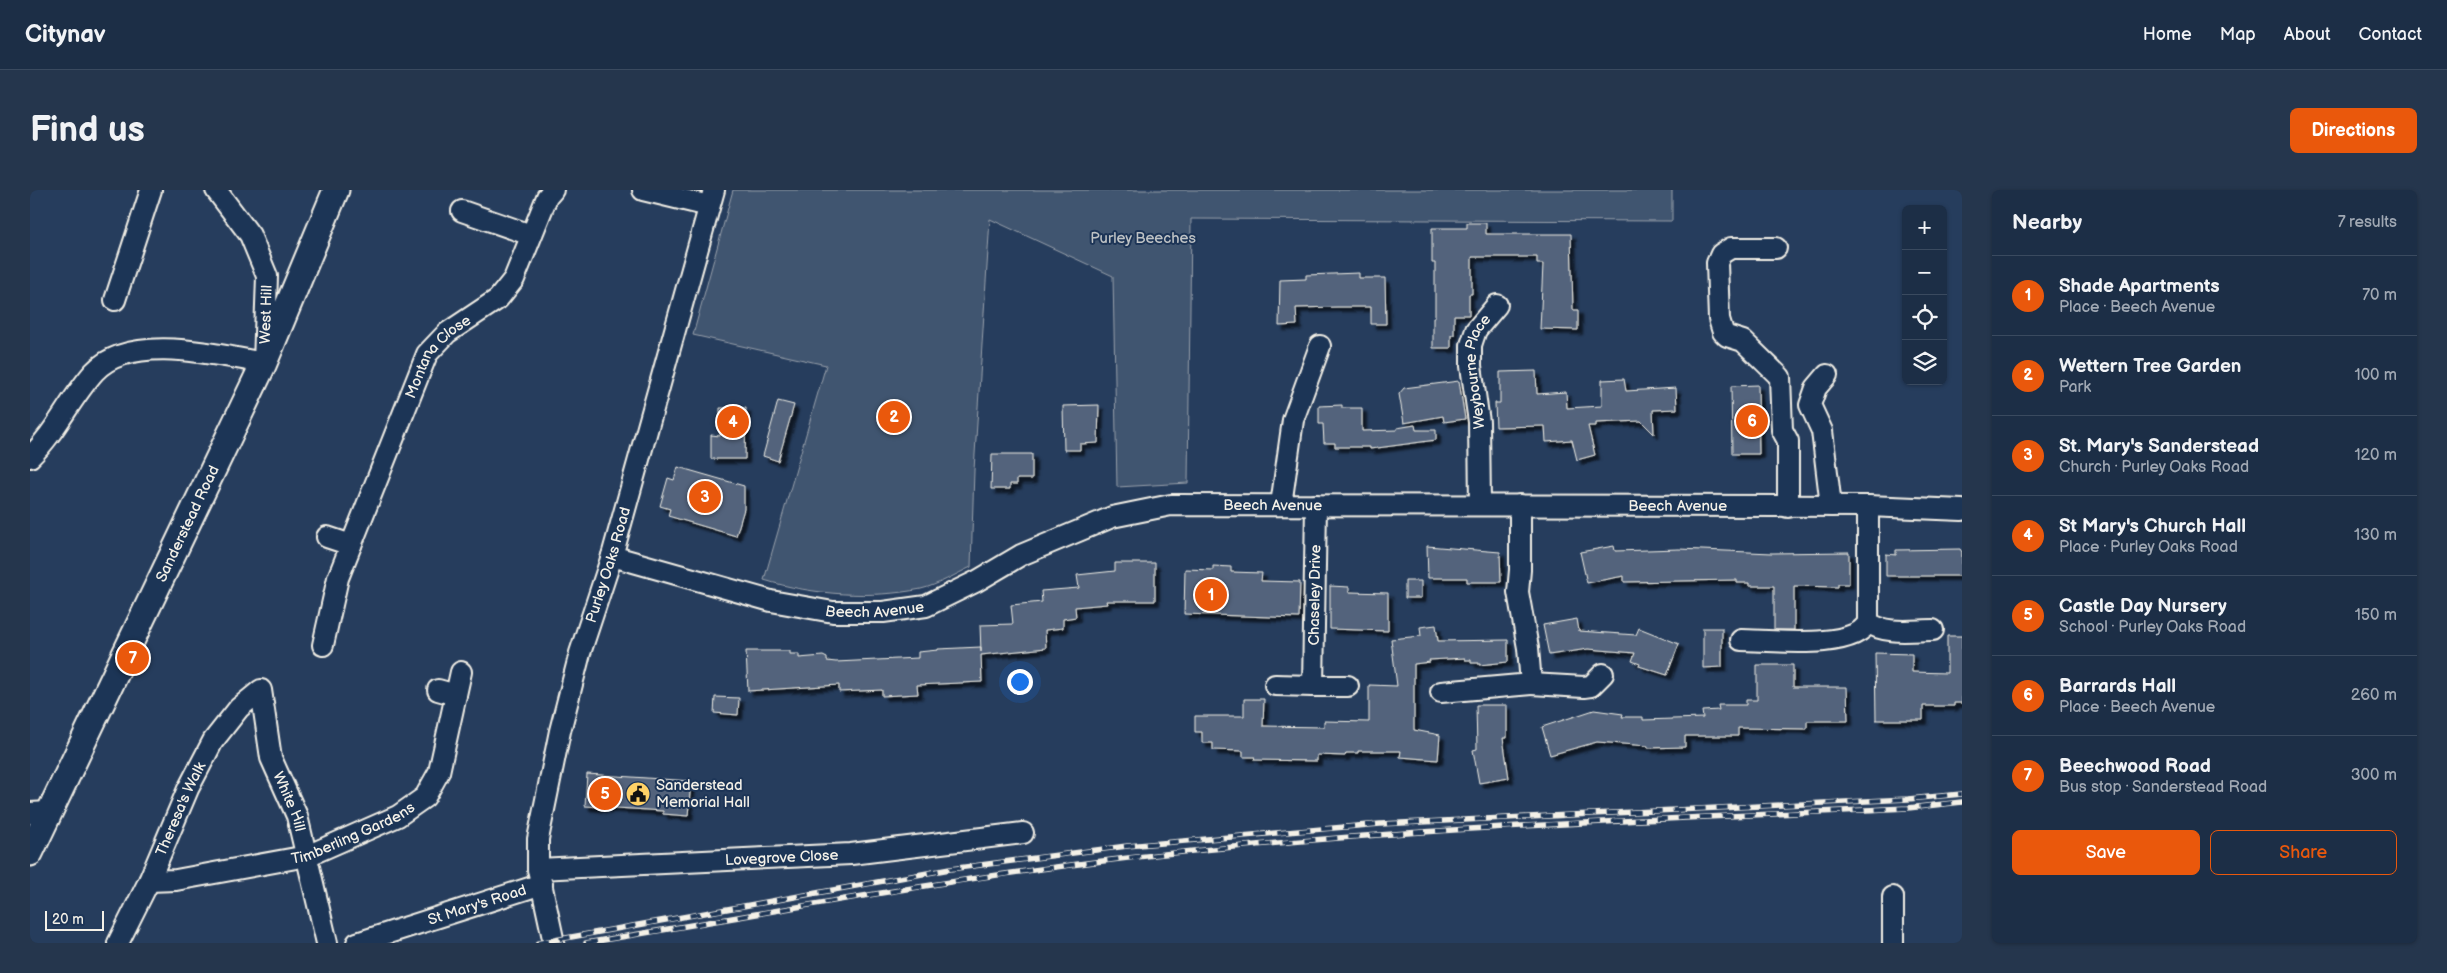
<!DOCTYPE html>
<meta charset="utf-8">
<style>
:root{--surface:#1c2e46;--page:#25364d;--text:#f1f3f6;--muted:#a0a8b3;--line:#3a4a5f;--accent:#ea580c}
body{margin:0;font-family:"Balsamiq Sans",sans-serif;background:var(--page);color:var(--text)}
.controls{position:absolute;right:15px;top:15px;display:grid;overflow:hidden;border-radius:8px;box-shadow:0 1px 4px #0004}
.controls button{width:45px;height:45px;display:grid;place-items:center;padding:0;border:0;border-bottom:1px solid var(--line);background:var(--surface);color:var(--text);font:25px sans-serif}
.scale{position:absolute;left:15px;bottom:12px;width:59px;box-sizing:border-box;padding-left:5px;border:2px solid #f4f1e8;border-top:0;font-size:14px;line-height:18px;white-space:nowrap;color:#f4f1e8;-webkit-text-stroke:4px #1d3557;paint-order:stroke}
.you{position:absolute;left:989px;top:491px;width:18px;height:18px;margin:-12px;border:4px solid #fff;border-radius:50%;background:#1a73e8;box-shadow:0 0 0 8px #1a73e833}
.badge{display:grid;place-items:center;width:32px;height:32px;border-radius:50%;background:var(--accent);color:#fff;font-size:16px;font-weight:700}
.pin{position:absolute;translate:-50% -50%;border:2px solid #fff;box-shadow:0 1px 5px #0006}
.list{margin:0;padding:0;list-style:none}
h2{display:flex;justify-content:space-between;align-items:center;height:65px;margin:0;padding:0 20px;font-size:21px}
h2 small{font-size:16px;font-weight:400;color:var(--muted)}
.list li{display:grid;grid-template-columns:32px 1fr auto;gap:15px;align-items:center;box-sizing:border-box;height:80px;padding:0 20px;border-top:1px solid var(--line)}
.list b{display:block;font-size:19px;white-space:nowrap}
.list p{margin:0;font-size:16px;white-space:nowrap;color:var(--muted)}
.list em{font-size:16px;font-style:normal;color:var(--muted)}
.actions{display:flex;gap:10px;padding:15px 20px}
.actions a{flex:1;padding:11px 0;border:1px solid var(--accent);border-radius:8px;text-align:center;font-size:18px;color:var(--accent)}
.actions .main{background:var(--accent);color:#fff}
.icon{flex:none;width:28px;height:28px;fill:none;stroke:currentColor;stroke-width:2;stroke-linecap:round;stroke-linejoin:round}
.map{position:relative;flex:none;width:1932px;height:753px;overflow:hidden;border-radius:8px}
header{display:flex;align-items:center;gap:30px;box-sizing:border-box;height:70px;padding:0 25px;background:var(--surface);border-bottom:1px solid var(--line)}
header strong{font-size:24px}
nav{display:flex;gap:28px;margin-inline-start:auto;font-size:18px}
.intro{display:flex;align-items:center;justify-content:space-between;box-sizing:border-box;height:120px;padding:0 30px}
h1{margin:0;font-size:35px}
.button{padding:12px 22px;border-radius:8px;background:var(--accent);color:#fff;font-size:18px;font-weight:700}
main{display:flex;gap:30px;padding:0 30px}
aside{flex:1;background:var(--surface);border-radius:8px;box-shadow:0 1px 4px #0004}
.map>svg:first-child{display:block}
.green{fill:#40546f;stroke:#9aa2ac}
.building{fill:#52647b;stroke:#f4f1e8;filter:url(#shadow)}
.lines{fill:none;stroke-linecap:round;stroke-linejoin:round}
.minor-casing{stroke:#f4f1e8;stroke-width:24}
.major-casing{stroke:#f4f1e8;stroke-width:29}
.minor{stroke:#1d3557;stroke-width:20}
.major{stroke:#1d3557;stroke-width:25}
.rail-casing{stroke:#f4f1e8;stroke-width:5.5}
.rail{stroke:#1d3557;stroke-width:4;stroke-dasharray:11;stroke-linecap:butt}
.labels{text-anchor:middle;stroke-width:4;stroke-linejoin:round;paint-order:stroke}
.park-label{font-size:15px;fill:#bec2c4;stroke:#1d3557}
.street-label{font-size:15px;fill:#f4f1e8;stroke:#1d3557}
.poi-label{font-size:15px;fill:#f4f1e8;stroke:#1d3557;text-anchor:start}
</style>
<header>
<strong>Citynav</strong>
<nav><a>Home</a><a>Map</a><a>About</a><a>Contact</a></nav>
</header>
<div class="intro"><h1>Find us</h1><a class="button">Directions</a></div>
<main>
<div class="map">
<svg width="1932" height="753" viewBox="0 0 1932 753">
<defs>
<filter id="shadow"><feDropShadow dx="4.5" dy="4.5" stdDeviation="1" flood-color="#0009"/></filter>
</defs>
<rect width="100%" height="100%" fill="#263d5d"/>
<filter id="ink" filterUnits="userSpaceOnUse"><feTurbulence type="fractalNoise" baseFrequency=".02" numOctaves="2"/><feDisplacementMap in="SourceGraphic" scale="10" xChannelSelector="R" yChannelSelector="G"/><feConvolveMatrix kernelMatrix="1 2 1 2 8 2 1 2 1" color-interpolation-filters="sRGB"/></filter>
<g filter="url(#ink)">
<path class="green" d="M703 0H1642V31L1161 29 1158 293 1087 297 1083 86 960 29 944 280 941 377C926 384 908 395 891 399 841 409 783 405 734 390L796 175 663 145Z"/>
<path class="building" d="M1437 33H1456V44H1541L1543 120H1548V140L1510 139 1513 74H1507V67H1442V104H1439V125H1424V145H1421V158H1403V127H1405V73H1402V38H1437Z
M1329 83V88H1355L1356 134H1341V117H1307L1266 118 1267 135 1249 136 1250 90 1276 89V85Z
M1506 181 1507 204 1536 202 1537 218 1572 216V190L1594 189 1596 201 1646 198 1647 219 1623 220 1624 244 1611 231 1566 233V236H1558L1565 265 1547 270 1542 250 1516 252 1515 236 1466 237 1465 213H1470V182Z
M1429 191 1435 229 1414 232 1413 226 1374 233 1369 204 1374 198Z
M1728 195 1729 264H1702L1701 196Z
M748 211 764 215 748 271 733 266Z
M1069 215 1068 253 1050 254V260H1034L1033 216Z
M1312 215V218H1332V241L1367 240V238L1385 235 1386 240H1406V250L1340 259V257H1305V253H1294L1293 234H1289V216Z
M690 218H716L715 269H681V245L690 246Z
M962 264H1002V289H987V294H980V299H961Z
M648 277 714 296V319L706 346 638 326 640 319 630 316 638 288 644 290Z
M1397 356 1470 362 1471 392H1437V388H1398Z
M1584 356 1585 361 1649 359 1742 363 1819 362V394H1808V397L1764 396V440H1744V396H1719V393H1707V390L1594 392V386L1557 393 1550 362Z
M1930 359 1932 362V386H1856V364L1866 365V360Z
M1085 373H1125V411H1076L1077 414 1045 417 1046 427 1033 429V438L1015 440 1016 458 951 465 952 492 887 495 888 504 852 506V500L809 502V495L718 501 716 461H760V464H769V468L793 466 797 468V471L806 472 888 468V462L908 460V459L951 457V462L950 435 983 434 981 415 1012 412 1011 401 1049 398 1047 385 1085 381Z
M1183 376 1201 377V382L1232 383 1231 391 1270 392 1269 428 1154 424 1155 379 1183 380Z
M1375 391H1391V408H1375Z
M1300 396 1319 397V402L1358 403V441L1300 439Z
M1547 429 1549 441 1606 445 1609 438 1649 454 1637 485 1609 476 1610 474 1602 471 1605 463 1558 459 1519 465 1513 435Z
M1406 435 1408 451 1478 450V472L1449 475V473H1441V470H1435V468L1399 470 1400 472 1384 474V540L1410 545 1408 570 1370 567 1371 561H1328V563H1316L1315 566 1287 565V571L1224 570 1225 567H1213V561L1183 560V553H1172V542H1165V526H1214V509H1234L1233 536 1294 537V531L1339 532V495L1367 496 1361 449 1391 446 1390 437Z
M1673 438H1692V477L1673 478Z
M1917 446H1932V513H1924V516H1893V530H1846L1845 463 1882 464V482L1917 483Z
M1727 475H1763V497H1817L1818 531H1777V539L1708 538V546H1655V557L1618 558V556L1567 552 1520 565 1512 537 1564 520 1593 524 1592 527H1613V530L1673 528 1672 521 1689 520 1688 515H1716V510H1727Z
M685 507 709 508 708 525 684 523Z
M1446 515H1477V548H1473L1479 588 1449 593 1443 560 1447 559Z
M557 584 661 591 658 626 633 624V621L555 616Z"/>
<g class="lines">
<defs>
<g id="minor">
<path d="M613 0 679 16"/>
<path d="M432 21 501 45"/>
<path d="M1746 58H1701L1691 64 1687 73 1689 129 1693 142 1697 146 1713 151 1750 187 1752 240 1758 251V317"/>
<path d="M85 110 121 0"/>
<path d="M1797 185 1786 198 1780 215 1792 241 1801 316"/>
<path id="s1" d="M0 267C26 242 40 209 64 182 100 142 188 165 234 173L237 86 220 45 186 0"/>
<path d="M1251 315 1263 230 1290 156"/>
<path id="s2" d="M1450 315 1449 232 1441 176V155L1446 140 1467 115"/>
<path d="M297 347 321 355"/>
<path id="s3" d="M582 366 741 411 803 422H853L896 416 947 391 991 365 1082 327 1141 315 1838 316 1932 320"/>
<path d="M1838 432C1854 445 1884 440 1903 440"/>
<path d="M1711 450C1739 450 1824 461 1838 432V316"/>
<path id="s4" d="M293 455 308 388 397 164 417 143 468 109 484 89 517 7 523 0"/>
<path d="M1501 494 1554 497 1561 496 1573 484"/>
<path id="s5" d="M1245 495 1283 496 1286 315"/>
<path d="M1283 496H1318"/>
<path d="M408 500 426 505"/>
<path d="M1411 502 1501 494 1498 458 1488 402 1490 380V315"/>
<path d="M0 623 19 622"/>
<path id="s6" d="M508 679 821 664 993 643"/>
<path id="s7" d="M119 691 146 690 277 666 368 626 395 607 409 582 431 482"/>
<path d="M1863 707V753"/>
<path id="s8" d="M88 753 119 691 158 599 183 551 209 518 231 500 241 568 267 626 297 753"/>
<path id="s9" d="M327 753 512 694"/>
<path id="s10" d="M524 753 508 679V649L530 541 550 463 582 366 684 0"/>
</g>
<g id="major">
<path id="s11" d="M0 663 234 173 306 0"/>
</g>
</defs>
<use href="#minor" class="minor-casing"/>
<use href="#major" class="major-casing"/>
<use href="#minor" class="minor"/>
<use href="#major" class="major"/>
<defs>
<path id="rail" d="M508 753 920 679 1097 656 1350 634 1878 609 1932 604
M556 753C736 723 916 689 1098 668 1357 638 1618 630 1878 618L1932 612"/>
</defs>
<use href="#rail" class="rail-casing"/>
<use href="#rail" class="rail"/>
</g>
</g>
<defs>
<symbol id="civic-disc" viewBox="-11 -11 22 22"><circle r="9.5" fill="#ffd166" stroke="#1d3557"/><path d="M-.6-6.5H3V-4.5H.6V-3L4-1V1h2V6H-6V1h2V-1L-.6-3ZM-1.2 2.5V6h2.4V2.5Z" fill="#111"/></symbol>
</defs>
<g fill-rule="evenodd">
<use href="#civic-disc" x="594" y="590" width="28" height="28"/>
</g>
<g class="labels">
<g class="park-label">
<text x="1113" y="53">Purley Beeches</text>
</g>
<g class="street-label">
<text dy="5" stroke="none"><textPath href="#s1" startOffset="332">West Hill</textPath></text>
<text dy="5" stroke="none"><textPath href="#s4" startOffset="314">Montana Close</textPath></text>
<text dy="5" stroke="none"><textPath href="#s2" startOffset="135">Weybourne Place</textPath></text>
<text dy="5" stroke="none"><textPath href="#s3" startOffset="690">Beech Avenue</textPath></text>
<text dy="5" stroke="none"><textPath href="#s3" startOffset="1095">Beech Avenue</textPath></text>
<text dy="5" stroke="none"><textPath href="#s11" startOffset="365">Sanderstead Road</textPath></text>
<text dy="5" stroke="none"><textPath href="#s10" startOffset="389">Purley Oaks Road</textPath></text>
<text dy="5" stroke="none"><textPath href="#s5" startOffset="129">Chaseley Drive</textPath></text>
<text dy="5" stroke="none"><textPath href="#s3" startOffset="270">Beech Avenue</textPath></text>
<text dy="5" stroke="none"><textPath href="#s8" startOffset="410">White Hill</textPath></text>
<text dy="5" stroke="none"><textPath href="#s8" startOffset="148">Theresa's Walk</textPath></text>
<text dy="5" stroke="none"><textPath href="#s7" startOffset="211">Timberling Gardens</textPath></text>
<text dy="5" stroke="none"><textPath href="#s6" startOffset="244">Lovegrove Close</textPath></text>
<text dy="5" stroke="none"><textPath href="#s9" startOffset="126">St Mary's Road</textPath></text>
</g>
<g class="poi-label">
<text x="626" y="600">Sanderstead<tspan x="626" dy="17">Memorial Hall</tspan></text>
</g>
</g>
</svg>
<div class="controls">
<button>+</button>
<button>−</button>
<button><svg class="icon" aria-label="locate" viewBox="0 0 24 24"><circle cx="12" cy="12" r="6"/><path d="M12 2v4M12 18v4M2 12h4M18 12h4"/></svg></button>
<button><svg class="icon" aria-label="layers" viewBox="0 0 24 24"><path d="M12 4l9 5-9 5-9-5zM3 14l9 5 9-5"/></svg></button>
</div>
<div class="scale">20 m</div>
<div class="you"></div>
<div class="pin badge" style="left:1181px;top:405px">1</div>
<div class="pin badge" style="left:864px;top:227px">2</div>
<div class="pin badge" style="left:675px;top:307px">3</div>
<div class="pin badge" style="left:703px;top:232px">4</div>
<div class="pin badge" style="left:575px;top:604px">5</div>
<div class="pin badge" style="left:1722px;top:231px">6</div>
<div class="pin badge" style="left:103px;top:468px">7</div>
</div>
<aside>
<h2>Nearby<small>7 results</small></h2>
<ul class="list">
<li><span class="badge">1</span><div><b>Shade Apartments</b><p>Place · Beech Avenue</p></div><em>70 m</em></li>
<li><span class="badge">2</span><div><b>Wettern Tree Garden</b><p>Park</p></div><em>100 m</em></li>
<li><span class="badge">3</span><div><b>St. Mary's Sanderstead</b><p>Church · Purley Oaks Road</p></div><em>120 m</em></li>
<li><span class="badge">4</span><div><b>St Mary's Church Hall</b><p>Place · Purley Oaks Road</p></div><em>130 m</em></li>
<li><span class="badge">5</span><div><b>Castle Day Nursery</b><p>School · Purley Oaks Road</p></div><em>150 m</em></li>
<li><span class="badge">6</span><div><b>Barrards Hall</b><p>Place · Beech Avenue</p></div><em>260 m</em></li>
<li><span class="badge">7</span><div><b>Beechwood Road</b><p>Bus stop · Sanderstead Road</p></div><em>300 m</em></li>
</ul>
<div class="actions"><a class="main">Save</a><a>Share</a></div>
</aside>
</main>
